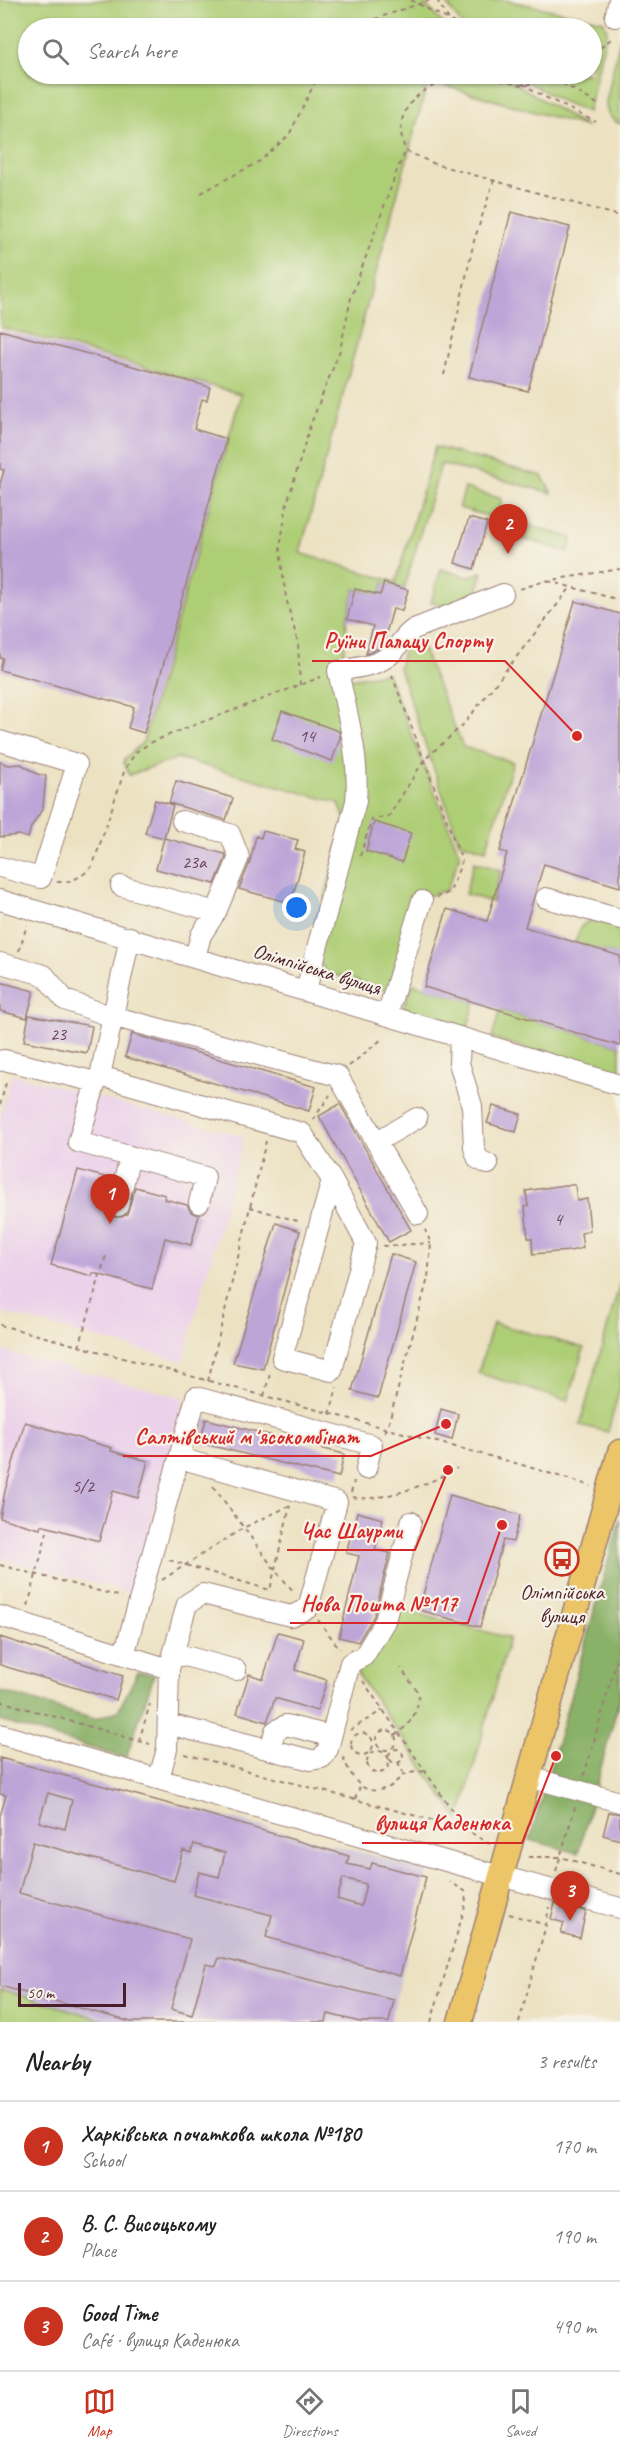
<!DOCTYPE html>
<meta charset="utf-8">
<style>
:root{--surface:#fff;--page:#f6f6f6;--text:#222;--muted:#767676;--line:#e0e0e0;--accent:#c8321e}
body{margin:0;font-family:Caveat,sans-serif;background:var(--page);color:var(--text)}
.scale{position:absolute;left:18px;bottom:15px;width:108px;box-sizing:border-box;padding-left:6px;border:3px solid #4a1f2b;border-top:0;font-size:16px;line-height:21px;white-space:nowrap;color:#4a1f2b;-webkit-text-stroke:4px #f7f3e8;paint-order:stroke}
.you{position:absolute;left:297px;top:908px;width:21px;height:21px;margin:-15px;border:4px solid #fff;border-radius:50%;background:#1a73e8;box-shadow:0 0 0 9px #1a73e833}
.badge{display:grid;place-items:center;width:39px;height:39px;border-radius:50%;background:var(--accent);color:#fff;font-size:20px;font-weight:700}
.pin{position:absolute;translate:-50% -50px;filter:drop-shadow(0 2px 3px #0008)}
.pin::after{content:'';position:absolute;top:32px;width:21px;height:18px;background:inherit;clip-path:polygon(0 0,100% 0,50% 100%)}
.list{margin:0;padding:0;list-style:none}
h2{display:flex;justify-content:space-between;align-items:center;height:78px;margin:0;padding:0 24px;font-size:26px}
h2 small{font-size:20px;font-weight:400;color:var(--muted)}
.list li{display:grid;grid-template-columns:39px 1fr auto;gap:18px;align-items:center;box-sizing:border-box;height:90px;padding:0 24px;border-top:2px solid var(--line)}
.list b{display:block;font-size:22px;white-space:nowrap}
.list p{margin:0;font-size:20px;white-space:nowrap;color:var(--muted)}
.list em{font-size:20px;font-style:normal;color:var(--muted)}
.icon{flex:none;width:33px;height:33px;fill:none;stroke:currentColor;stroke-width:2;stroke-linecap:round;stroke-linejoin:round}
.map{position:relative;flex:none;width:620px;height:2022px;overflow:hidden}
.search{position:absolute;background:var(--surface);box-shadow:0 2px 4px #0004;left:18px;right:18px;top:18px;height:66px;display:flex;align-items:center;gap:15px;box-sizing:border-box;padding:0 21px;border-radius:33px;color:var(--muted);font-size:22px}
.sheet{height:348px;background:var(--surface)}
nav{display:flex;justify-content:space-around;align-items:center;box-sizing:border-box;height:84px;border-top:2px solid var(--line);background:var(--surface);font-size:16px;color:var(--muted)}
nav a{display:grid;justify-items:center;gap:3px}
nav .on{color:var(--accent)}
.map>svg:first-child{display:block}
.built{fill:#ecd1ea}
.industrial{fill:#cbbfd5}
.green{fill:#aece76;stroke:#7c7650;stroke-width:1.5}
.forest{fill:#8ab167;stroke:#6a6849;stroke-width:1.5}
.building{fill:#bea5d8;fill-rule:evenodd}
.lines{fill:none;stroke-linecap:round;stroke-linejoin:round}
.minor-casing{stroke:#9b8076;stroke-width:22}
.major-casing{stroke:#9b8076;stroke-width:27}
.path{stroke:#9b8076;stroke-width:2;stroke-dasharray:4.5 4.5;stroke-linecap:butt}
.minor{stroke:#fff;stroke-width:20}
.major{stroke:#edc569;stroke-width:24}
.labels{text-anchor:middle;stroke-width:4.5;stroke-linejoin:round;paint-order:stroke}
.number-label{font-size:18px;fill:#674056}
.street-label{font-size:21px;fill:#4a1f2b;stroke:#f7f3e8}
.poi-label{font-size:21px;fill:#4a1f2b;stroke:#f7f3e8}
.leader{fill:none;stroke:#d62828;stroke-width:2}
.callout-dot{fill:#d62828;stroke:#f7f3e8;stroke-width:2}
.callout-label{font-size:22px;text-anchor:middle;font-weight:bold;fill:#d62828;stroke:#f7f3e8;stroke-width:4.5;stroke-linejoin:round;paint-order:stroke}
</style>
<div class="map">
<svg width="620" height="2022" viewBox="0 0 620 2022">
<rect width="100%" height="100%" fill="#f7f3e8"/>
<filter id="ink" filterUnits="userSpaceOnUse"><feTurbulence type="fractalNoise" baseFrequency=".0167" numOctaves="2"/><feDisplacementMap in="SourceGraphic" scale="12" xChannelSelector="R" yChannelSelector="G"/><feConvolveMatrix kernelMatrix="1 2 1 2 8 2 1 2 1" color-interpolation-filters="sRGB"/></filter>
<filter id="wash" filterUnits="userSpaceOnUse"><feTurbulence type="fractalNoise" baseFrequency=".008" numOctaves="4" result="noise"/><feDisplacementMap in="SourceGraphic" scale="24" xChannelSelector="R" yChannelSelector="G"/><feGaussianBlur stdDeviation="1.35" result="paint"/><feColorMatrix in="noise" values="0 0 0 0 0 0 0 0 0 0 0 0 0 0 0 0 0 1.4 0 .05"/><feComposite in="paint" operator="in"/></filter>
<g filter="url(#wash)">
<rect width="100%" height="100%" fill="#ece2c2"/>
<path class="built" d="M12 1074 244 1137 183 1361 0 1312V1118Z
M0 1350 184 1398 132 1593 0 1558Z"/>
<path class="industrial" d="M0 1758 428 1870 390 2022H111L0 1989Z"/>
<path class="green" d="M0 0H421L447 28H28V74H500L587 127 428 81 300 553 396 582 435 447 542 476 552 493 441 464 404 589 384 583 380 595 355 589 347 619 342 680 387 673 460 855 447 890 421 898 392 992 326 972 312 949 345 820 339 803 178 758 129 775 123 761 143 742 241 394 0 327Z
M444 0H505L604 21 607 31 588 112 561 101 514 74H592V28H464Z
M620 39V124C610 119 606 113 606 102Z
M465 488 502 499 495 525 488 516 459 508Z
M507 519 572 538 568 552 503 533Z
M441 569 467 577 483 572 473 603 453 608 431 602Z
M417 635 463 747 513 762 486 850 459 842 399 668 406 638Z
M474 862 501 870 492 902 465 894Z
M596 920 620 925V956L575 943C579 929 581 921 596 920Z
M414 984 475 1002 467 1029 402 1009Z
M500 1010 620 1046V1077L492 1038Z
M620 1283V1388L608 1432 580 1425Z
M493 1323 584 1348 568 1401 478 1373Z
M404 1610 509 1638 459 1820 357 1673 387 1622Z
M0 1989 111 2022H0Z"/>
<path class="forest" d="M620 1519V1697L578 1853 530 1840Z
M138 1672 154 1675 126 1758 0 1721V1691L94 1719 118 1711Z"/>
<g id="blocks">
<path class="building" d="M511 212 570 227 528 391 469 377Z
M0 330 210 387 207 400 202 399 194 429 227 439 144 733 128 728 134 707 0 670 3 658H0V484L4 470 0 469Z
M469 518 487 523 474 569 455 563Z
M384 583 408 590 402 611 393 609 384 640 387 641 377 649 366 654 373 626 347 619 355 589 380 595Z
M575 601 620 614V887L544 864 525 927 620 956V1046L424 987 447 909 487 921 507 853 500 851Z
M282 711 339 731 340 738 332 761 272 739Z
M0 762 8 765 21 764 37 774 46 776 43 808 31 827 28 838 19 835 0 837Z
M176 781 233 798 226 820 169 803Z
M155 800 173 805 164 838 145 833Z
M374 822 411 833 402 862 366 851Z
M263 831 298 840 295 849 305 852 291 903 239 889 250 862 256 836 261 838Z
M164 838 225 854 226 857 215 884 156 869Z
M0 982 34 991 27 1018 0 1011Z
M29 1015 92 1026 87 1053 24 1041Z
M132 1034 316 1087 309 1111 125 1057Z
M340 1104 411 1230 389 1242 319 1116Z
M493 1106 521 1114 516 1132 487 1123Z
M78 1170 112 1179 106 1209 115 1217H122L127 1214 135 1187 165 1195 164 1199 187 1205 191 1212 199 1215 191 1245 165 1238 152 1289 93 1273 92 1276 51 1265Z
M564 1185H575L577 1201 587 1199 590 1231 581 1233 583 1248 570 1251 533 1254 532 1238H528L525 1207 528 1206 526 1191Z
M276 1223 300 1231 263 1369 233 1363Z
M391 1254 416 1262 378 1398 352 1391Z
M441 1409 458 1414 452 1440 435 1435Z
M206 1419 344 1454 339 1477 200 1443Z
M25 1422 112 1448 111 1451 148 1461 138 1498 113 1491 99 1541 41 1525 40 1529 0 1518 5 1491Z
M450 1495 520 1515 513 1542 503 1540 480 1627 419 1610Z
M357 1512 383 1519 375 1550 390 1553 374 1616 358 1642 339 1637 359 1556 346 1553Z
M278 1632 304 1639 295 1670 327 1680 317 1711 275 1698 267 1722 237 1713 249 1674 263 1679Z
M0 1637 123 1676 116 1700 0 1665Z
M0 1758 203 1813 349 1856 347 1864 370 1869 372 1863 426 1877 400 1976 266 1937 272 1915 193 1895 199 1872 219 1877 225 1853 194 1844 191 1853 183 1850 174 1881 33 1842 19 1893 190 1939 171 2009 192 2015 206 1964 216 1966 219 1958 394 2000 389 2022H360L328 2014 326 2022H131L0 1986V1816L6 1795 0 1794ZM48 1793 72 1800 65 1829 39 1822ZM343 1878 366 1884 361 1906 337 1899Z
M609 1812 620 1814V1840L603 1835Z
M555 1903 586 1911 580 1938 561 1933 564 1923 551 1919Z"/>
</g>
</g>
<g filter="url(#ink)">
<use href="#blocks" fill-opacity="0" stroke="#9b8076" stroke-width="1.5"/>
<g class="lines">
<defs>
<path id="minor" d="M615 17 619 0
M0 741 77 764 41 878 0 867
M182 821 230 834 239 857 216 912 201 935 195 957
M121 886 216 912
M546 898 620 919
M0 900 620 1085
M130 937 100 1076 302 1133 332 1180 282 1358 332 1371 366 1243 332 1180
M0 963 44 975 65 1000 104 1014 338 1076 418 1214
M306 990 356 801C360 757 347 714 338 671 358 667 380 667 395 650 401 642 405 635 414 629L503 594
M387 1015 422 901
M460 1037 459 1063 472 1106 474 1148 478 1159 488 1164
M0 1061 4 1060 96 1082
M100 1076 96 1082 78 1142 205 1177 199 1203
M376 1142 417 1118
M118 1206 130 1156
M0 1616 169 1669
M174 1653 236 1670
M124 1655 179 1458
M168 1724 311 1760 322 1758 328 1749 350 1663 364 1656 385 1621 411 1522
M0 1734 456 1864 620 1908
M270 1749 275 1731 286 1725 330 1736
M529 1777 620 1802
M159 1778 167 1749 169 1669 187 1604 203 1594 291 1616 308 1608 337 1502 179 1458 196 1397 372 1445 366 1469"/>
<path id="major" d="M460 2022 620 1452"/>
</defs>
<use href="#minor" class="minor-casing"/>
<use href="#major" class="major-casing"/>
<path class="path" d="M411 0 464 28
M437 0 454 28
M349 28 430 0
M592 51 600 48 611 39
M507 74 543 96 596 122
M546 74 526 86C509 83 489 77 471 77 431 78 386 105 406 151L435 164 620 216
M547 74 599 105
M201 193 260 161 289 135 319 74
M444 375 474 241 494 180
M548 581 620 600
M520 589 545 581 620 569
M392 675 462 861 450 892 437 897
M300 685 298 643 286 598 282 569 280 548 287 504 310 426 340 350 351 298 399 165 406 151
M360 856 372 819 389 816 424 760 464 724 571 587
M57 882C72 883 84 876 93 865L125 769 136 752 150 743 176 732 321 677
M19 951 27 925
M349 1066 382 1039
M0 1105 7 1079
M313 1120 330 1095
M250 1207 301 1222
M383 1246 431 1243
M0 1325 519 1464 591 1486
M79 1347 107 1252
M208 1381 266 1141
M264 1396 271 1370
M330 1414 337 1387
M384 1432 387 1429 428 1278 431 1243 425 1230
M213 1486 275 1570 295 1593
M351 1493 354 1481
M353 1497C377 1504 436 1482 457 1468
M169 1560 270 1590 290 1506
M0 1565 122 1597
M162 1580 243 1528 289 1506
M28 1606 48 1528
M318 1620 340 1649
M363 1681 465 1829
M0 1701 150 1744
M350 1730 383 1710
M376 1740a10 10 0 1 1 20 0a10 10 0 1 1-20 0Z
M351 1744a11 11 0 1 1 22 0a11 11 0 1 1-22 0Z
M394 1735C410 1726 418 1713 419 1694L401 1668
M139 1741 150 1704
M389 1756a7 7 0 1 1 14 0a7 7 0 1 1-14 0Z
M367 1762a11 11 0 1 1 22 0a11 11 0 1 1-22 0Z
M185 1754 465 1829 490 1844
M343 1757C351 1776 361 1798 387 1788 393 1786 397 1780 402 1776 409 1772 418 1772 425 1771
M398 1762 404 1775
M584 1776 620 1649
M355 1799 360 1787
M528 1857H560L620 1874
M556 1871 575 1807
M509 1914 546 1925
M431 2022 466 1903 465 1891 450 1882
M519 2022 546 1925 549 1907"/>
<use href="#minor" class="minor"/>
<use href="#major" class="major"/>
</g>
</g>
<defs>
<symbol id="bus-ring" viewBox="-11 -11 22 22"><circle r="9.5" fill="#f7f3e8" stroke="#c8321e" stroke-width="1.5"/><path d="M-5-6H5V4H4V6H2V4H-2V6H-4V4H-5ZM-3.5-4V0h7V-4ZM-3.5 1.2v1.5H-2V1.2ZM2 1.2v1.5H3.5V1.2Z" fill="#c8321e"/></symbol>
</defs>
<g fill-rule="evenodd">
<use href="#bus-ring" x="543" y="1540" width="38" height="38"/>
</g>
<g class="labels">
<g class="number-label">
<text x="307" y="742">14</text>
<text x="194" y="868">23а</text>
<text x="58" y="1040">23</text>
<text x="558" y="1225">4</text>
<text x="83" y="1492">5/2</text>
</g>
<g class="street-label">
<text transform="translate(317 969) rotate(17)" y="7">Олімпійська вулиця</text>
</g>
<g class="poi-label">
<text x="562" y="1599">Олімпійська<tspan x="562" dy="24">вулиця</tspan></text>
</g>
</g>
<path class="leader" d="M577 736L505 661H312M446 1424L371 1456H123M448 1470L415 1550H287M502 1525L468 1623H290M556 1756L522 1843H362"/>
<g class="callout-dot">
<circle cx="577" cy="736" r="6"/>
<circle cx="446" cy="1424" r="6"/>
<circle cx="448" cy="1470" r="6"/>
<circle cx="502" cy="1525" r="6"/>
<circle cx="556" cy="1756" r="6"/>
</g>
<g class="callout-label">
<text x="408" y="648">Руїни Палацу Спорту</text>
<text x="247" y="1444">Салтівський мʼясокомбінат</text>
<text x="351" y="1538">Час Шаурми</text>
<text x="379" y="1611">Нова Пошта №117</text>
<text x="442" y="1830">вулиця Каденюка</text>
</g>
</svg>
<div class="scale">50 m</div>
<div class="you"></div>
<div class="pin badge" style="left:110px;top:1224px">1</div>
<div class="pin badge" style="left:508px;top:554px">2</div>
<div class="pin badge" style="left:570px;top:1921px">3</div>
<div class="search"><svg class="icon" aria-label="search" viewBox="0 0 24 24"><circle cx="10" cy="10" r="6"/><path d="M15 15l6 6"/></svg>Search here</div>
</div>
<section class="sheet">
<h2>Nearby<small>3 results</small></h2>
<ul class="list">
<li><span class="badge">1</span><div><b>Харківська початкова школа №180</b><p>School</p></div><em>170 m</em></li>
<li><span class="badge">2</span><div><b>В. С. Висоцькому</b><p>Place</p></div><em>190 m</em></li>
<li><span class="badge">3</span><div><b>Good Time</b><p>Café · вулиця Каденюка</p></div><em>490 m</em></li>
</ul>
</section>
<nav>
<a class="on"><svg class="icon" aria-label="map" viewBox="0 0 24 24"><path d="M3 6l6-2 6 2 6-2v14l-6 2-6-2-6 2zM9 4v14M15 6v14"/></svg>Map</a>
<a><svg class="icon" aria-label="directions" viewBox="0 0 24 24"><path d="M12 3l9 9-9 9-9-9zM9 14v-3h6M13 9l2 2-2 2"/></svg>Directions</a>
<a><svg class="icon" aria-label="saved" viewBox="0 0 24 24"><path d="M7 4h10v16l-5-4-5 4z"/></svg>Saved</a>
</nav>
